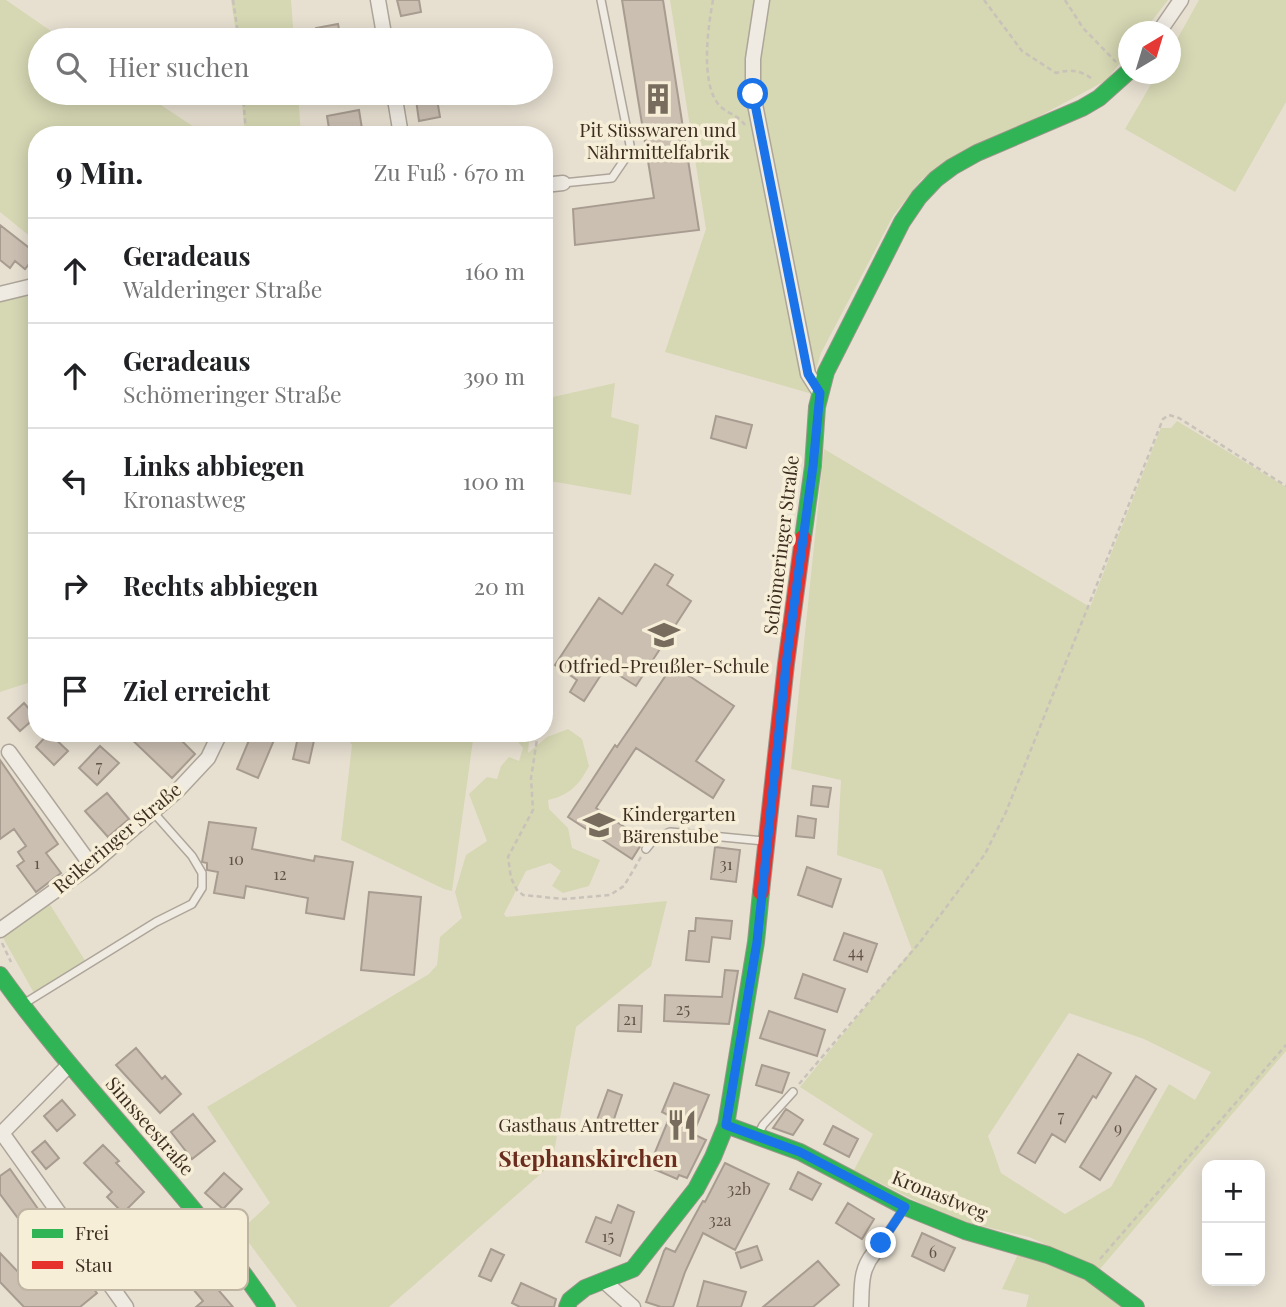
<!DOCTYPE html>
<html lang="de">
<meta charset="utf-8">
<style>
:root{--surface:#fff;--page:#f6f6f6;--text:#202124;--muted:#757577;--line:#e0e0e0}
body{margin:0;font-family:"Playfair Display",serif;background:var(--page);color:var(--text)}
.controls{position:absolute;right:21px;bottom:21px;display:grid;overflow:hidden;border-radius:14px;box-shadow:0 4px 18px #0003}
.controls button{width:63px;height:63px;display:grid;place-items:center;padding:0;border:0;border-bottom:2px solid var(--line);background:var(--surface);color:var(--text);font:35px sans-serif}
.compass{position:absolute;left:1118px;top:21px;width:63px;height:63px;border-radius:50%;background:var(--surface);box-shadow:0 4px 18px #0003;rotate:38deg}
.stop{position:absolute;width:21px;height:21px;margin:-16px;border:5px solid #1a73e8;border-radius:50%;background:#fff}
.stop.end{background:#1a73e8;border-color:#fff;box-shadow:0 2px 7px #0008}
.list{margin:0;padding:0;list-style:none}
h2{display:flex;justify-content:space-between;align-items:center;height:91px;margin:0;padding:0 28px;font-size:30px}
h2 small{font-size:23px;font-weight:400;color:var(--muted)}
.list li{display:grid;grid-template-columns:46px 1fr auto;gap:21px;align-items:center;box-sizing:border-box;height:105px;padding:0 28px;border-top:2px solid var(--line)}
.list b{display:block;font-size:26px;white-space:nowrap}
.list p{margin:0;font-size:23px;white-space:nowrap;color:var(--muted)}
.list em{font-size:23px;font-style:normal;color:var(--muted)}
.icon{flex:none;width:38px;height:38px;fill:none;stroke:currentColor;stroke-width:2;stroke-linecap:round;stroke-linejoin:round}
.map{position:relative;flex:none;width:1286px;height:1307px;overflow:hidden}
.search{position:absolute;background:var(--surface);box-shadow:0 4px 18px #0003;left:28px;top:28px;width:525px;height:77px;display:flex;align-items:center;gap:18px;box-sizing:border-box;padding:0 24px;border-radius:38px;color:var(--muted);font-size:26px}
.panel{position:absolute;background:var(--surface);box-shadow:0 4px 18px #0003;left:28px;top:126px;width:525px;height:616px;border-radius:28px}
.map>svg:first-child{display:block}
.green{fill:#d6d7b3;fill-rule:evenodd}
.building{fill:#cbbfb2;stroke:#a89c90;stroke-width:2}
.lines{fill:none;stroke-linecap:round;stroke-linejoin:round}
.lane-casing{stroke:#ada599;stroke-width:10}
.street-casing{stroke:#ada599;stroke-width:17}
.fast-casing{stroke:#9c958a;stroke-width:18}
.jam-casing{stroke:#9c958a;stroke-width:18}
.path{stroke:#c8c2b9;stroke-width:2.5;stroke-dasharray:5 3.5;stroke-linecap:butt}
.lane{stroke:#efebe3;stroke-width:7}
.street{stroke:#efebe3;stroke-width:14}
.fast{stroke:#30b455;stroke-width:16}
.jam{stroke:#e5322d;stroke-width:16}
.route{stroke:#1a73e8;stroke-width:9}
.labels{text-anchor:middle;stroke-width:7;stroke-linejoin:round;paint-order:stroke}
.number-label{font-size:16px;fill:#605244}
.poi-label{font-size:19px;fill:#3d2e20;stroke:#f7eed8}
.street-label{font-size:19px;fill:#3d2e20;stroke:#f7eed8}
.quarter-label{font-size:23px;font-weight:bold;fill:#6b2e1e;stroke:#f7eed8}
.key{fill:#f7eed8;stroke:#bfb4a1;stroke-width:2}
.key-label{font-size:19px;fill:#3d2e20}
</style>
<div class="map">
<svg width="1286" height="1307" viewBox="0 0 1286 1307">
<rect width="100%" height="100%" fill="#e7e0d1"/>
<path class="green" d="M0 0H6L64 40H40V93H143L206 135H37V242L0 212Z
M231 0H291L294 40H237Z
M670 0H1168L1144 31 1128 32V52L1107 80 922 179 893 216 821 353 809 393 665 352 706 229Z
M1199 0H1286V102L1235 192 1125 129 1157 74H1170L1171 50Z
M241 93H298L301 135H245Z
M37 293V680L0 692V301Z
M615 383 611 417 639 425 631 495 544 480V399Z
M1177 421 1286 487V1051L1100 1269 1029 1237 952 1219 854 1170 873 1134 800 1087 912 950 882 870 837 855 841 780 791 769 824 449 1090 607 1161 428H1171ZM1069 1013 1144 1039 1211 1072 1195 1100 1169 1084 1111 1187 1065 1214 1001 1173 988 1136Z
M568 729 582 739 589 766C579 785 570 795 548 800L549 809 568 828 572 848 600 860 589 886 563 893 552 886 561 871 550 863 526 871 504 914 506 917 667 901 651 966 576 1027 552 1164 389 1307H297L240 1231 270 1203 207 1107 429 974 437 965 440 937 462 918 455 892 466 855 487 841 469 794 487 777 497 779 501 766 509 757 519 761 523 748 511 733H520L529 741 528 753 547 737Z
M344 733H474L452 891 444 889 341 840 352 745Z
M49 903 86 962 34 993 2 936Z
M1020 1250 1084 1276 1126 1307H1026L1029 1295 1002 1289Z"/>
<path class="building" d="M397 0H419L421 12 401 16Z
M622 0H663L699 230 575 245 573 209 654 198Z
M338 24 341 40H318L316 28Z
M415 93H436L440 117 419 121Z
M359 110 363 135H330L327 116Z
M0 225 37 254 25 269 15 261 10 268 0 260Z
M716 416 752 425 746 448 711 438Z
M655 564 673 575 667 585 691 601 636 686 606 667 584 701 570 692 577 680 555 665 599 598 622 614Z
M673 665 734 706 696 761 724 780 713 798 636 748 596 808 644 840 632 859 568 817 615 745 617 747Z
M24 703 36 717 20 731 8 718Z
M49 733 68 751 54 765 36 747Z
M125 733H174L195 754 172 778Z
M252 733H277L258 778 237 769Z
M299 733 315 736 309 763 293 759Z
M100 746 119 763 97 785 79 768Z
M0 760 58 844 46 853 61 873 36 892 17 866 24 861 18 852 26 846 14 829 0 839Z
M813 786 831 788 828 807 811 805Z
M107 793 129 819 108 837 85 811Z
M798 816 816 819 814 838 796 836Z
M209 822 256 828 252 849 314 861 315 856 353 862 344 919 306 913 308 898 246 886 244 898 214 893 218 872 207 870V863L202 862Z
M715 847 740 850 736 882 711 879Z
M807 867 841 879 832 907 798 895Z
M369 892 421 897 414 975 361 970Z
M696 918 732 921 730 939 712 937 709 962 686 960 689 931H695Z
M844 933 877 944 867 972 834 960Z
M725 970 738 971 729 1024 664 1021 665 995 722 997Z
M803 974 845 989 837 1012 795 998Z
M619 1005 642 1006 641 1032 618 1031Z
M769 1011 825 1030 817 1056 760 1038Z
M136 1048 162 1079 165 1076 181 1094 160 1113 116 1065Z
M1078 1054 1111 1073 1096 1098 1093 1096 1065 1142 1052 1134 1035 1163 1018 1153Z
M762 1065 789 1073 782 1093 756 1085Z
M1136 1076 1156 1089 1100 1180 1080 1167Z
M674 1083 709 1095 693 1134 706 1140 687 1178 679 1175 677 1179 649 1167 670 1116 662 1112Z
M608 1090 622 1095 611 1128 596 1123Z
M62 1100 75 1115 57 1131 44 1116Z
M786 1109 803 1120 793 1135 773 1128Z
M193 1114 215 1141 192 1159 171 1132Z
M833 1126 858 1139 849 1157 824 1144Z
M45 1141 59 1158 46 1169 32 1152Z
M103 1145 119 1161 116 1163 144 1192 123 1213 107 1197 112 1192 84 1163Z
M725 1163 769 1184 735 1250 703 1233 685 1272 673 1307H661L646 1302 664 1251 666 1248 675 1252 700 1206 703 1201 705 1202Z
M10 1169 50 1226 40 1233 81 1280 84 1277 97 1293 80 1307H24L0 1282V1253L20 1274 43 1252 0 1194V1176Z
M798 1172 821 1184 812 1200 790 1189Z
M224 1173 242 1189 223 1209 205 1193Z
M848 1203 874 1219 862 1239 836 1223Z
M618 1205 634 1212 620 1256 586 1242 596 1217 611 1223Z
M922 1233 955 1248 944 1271 912 1256Z
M757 1246 762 1260 741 1268 736 1253Z
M491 1249 504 1255 491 1281 479 1276Z
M194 1257 210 1276 208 1278 233 1307H196L203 1301 178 1271Z
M818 1261 839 1285 813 1307H763Z
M704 1281 746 1292 741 1307H697Z
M521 1283 556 1299 554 1307H520L512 1303Z"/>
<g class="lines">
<defs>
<path id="lane" d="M563 183 612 178 631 150 601 0
M646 849 654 839 670 832 764 841
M25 1003 156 922 192 904 202 888V873L192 856 153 812
M758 1135 763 1125 793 1092
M874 1253 903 1210"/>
<path id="street" d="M378 0 385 40
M762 0 753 59V94L808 374 820 393
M1159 32 1181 0
M394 93 401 135
M544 185 563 183
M0 294 37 285
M9 752 91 865
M0 930 91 865 179 789 208 758 220 733
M2 1133 126 1307
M0 1135 69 1065
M605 1282 633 1307
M861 1307C862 1286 860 1270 874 1253"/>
<path id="fast" d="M803 538 813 466 817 407 826 372 902 222 919 197 936 179 952 167 977 153 1082 108 1099 98 1128 72
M0 975C83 1091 187 1189 267 1307
M726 1125 800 1152 905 1207 965 1231 1048 1255 1089 1272 1136 1307
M567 1307 570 1300 585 1288 633 1269 696 1189 713 1157 726 1125 756 942 761 892"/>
<path id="jam" d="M761 892 786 664 803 538"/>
</defs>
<use href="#lane" class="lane-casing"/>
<use href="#street" class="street-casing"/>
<use href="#fast" class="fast-casing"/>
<use href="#jam" class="jam-casing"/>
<path class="path" d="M233 0 239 40
M713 0C708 27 700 83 719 105 726 113 738 115 745 125
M984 0 1022 51 1056 73C1072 69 1080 70 1094 80
M1065 0 1083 28 1116 62
M243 93 246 135
M544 689 547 695 544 707
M538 733 531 778 533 810 508 857 511 878 517 890 523 895 564 899 610 895 624 886 641 857
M2 943 11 962
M799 1084 920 942 956 894 985 854 1006 812 1163 419 1169 415 1179 418 1286 486
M1100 1259 1286 1045"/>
<use href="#lane" class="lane"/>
<use href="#street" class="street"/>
<use href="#fast" class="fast"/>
<use href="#jam" class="jam"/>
</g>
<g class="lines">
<path class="route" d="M753 94 808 374 820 393 813 466 786 664 757 942 726 1125 800 1152 905 1207 881 1243"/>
</g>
<defs>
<symbol id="building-bare" viewBox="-9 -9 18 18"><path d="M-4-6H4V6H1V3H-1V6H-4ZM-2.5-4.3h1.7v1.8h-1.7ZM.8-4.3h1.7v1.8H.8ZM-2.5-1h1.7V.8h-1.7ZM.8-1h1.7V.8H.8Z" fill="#786c5e" stroke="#f7eed8" stroke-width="2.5" paint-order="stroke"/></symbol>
<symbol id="school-bare" viewBox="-9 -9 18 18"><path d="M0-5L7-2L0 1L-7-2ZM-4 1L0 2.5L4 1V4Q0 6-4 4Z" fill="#786c5e" stroke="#f7eed8" stroke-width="2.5" paint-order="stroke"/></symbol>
<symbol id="restaurant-bare" viewBox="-9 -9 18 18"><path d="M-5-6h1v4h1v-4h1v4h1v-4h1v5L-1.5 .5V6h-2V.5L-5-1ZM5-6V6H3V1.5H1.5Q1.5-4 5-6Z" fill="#786c5e" stroke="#f7eed8" stroke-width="2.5" paint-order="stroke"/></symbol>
</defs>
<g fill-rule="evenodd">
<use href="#building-bare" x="636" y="77" width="44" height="44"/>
<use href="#school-bare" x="642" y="613" width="44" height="44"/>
<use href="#school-bare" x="577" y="803" width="44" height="44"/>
<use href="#restaurant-bare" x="660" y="1103" width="44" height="44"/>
</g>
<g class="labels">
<g class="number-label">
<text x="99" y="772">7</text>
<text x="236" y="865">10</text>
<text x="37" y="869">1</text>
<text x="726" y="870">31</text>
<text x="280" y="880">12</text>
<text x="856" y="958">44</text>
<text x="683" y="1015">25</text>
<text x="630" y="1025">21</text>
<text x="1061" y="1122">7</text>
<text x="1118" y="1134">9</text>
<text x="739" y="1195">32b</text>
<text x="720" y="1226">32a</text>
<text x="608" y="1242">15</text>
<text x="933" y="1258">6</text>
</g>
<g class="poi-label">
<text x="658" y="137">Pit Süsswaren und<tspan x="658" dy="22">Nährmittelfabrik</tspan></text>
<text x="664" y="673">Otfried-Preußler-Schule</text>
<text x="622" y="821" text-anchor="start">Kindergarten<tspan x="622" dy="22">Bärenstube</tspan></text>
<text x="659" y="1132" text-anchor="end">Gasthaus Antretter</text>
</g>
<g class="street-label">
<text transform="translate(781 545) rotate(-83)" y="7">Schömeringer Straße</text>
<text transform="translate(117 838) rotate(-40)" y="7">Reikeringer Straße</text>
<text transform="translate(150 1126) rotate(49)" y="7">Simsseestraße</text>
<text transform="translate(940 1195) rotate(22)" y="7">Kronastweg</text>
</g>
<g class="quarter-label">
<text x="588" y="1167">Stephanskirchen</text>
</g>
</g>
<rect x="18" y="1209" width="230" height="81" rx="10" class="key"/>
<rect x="32" y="1229" width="31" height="9" fill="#30b455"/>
<rect x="32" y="1261" width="31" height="8" fill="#e5322d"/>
<g class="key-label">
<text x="75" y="1240">Frei</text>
<text x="75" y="1272">Stau</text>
</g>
</svg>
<div class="controls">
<button>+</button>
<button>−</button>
</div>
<svg class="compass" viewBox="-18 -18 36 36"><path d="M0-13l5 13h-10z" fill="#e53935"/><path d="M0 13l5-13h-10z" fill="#757577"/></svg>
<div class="stop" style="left:753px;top:94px"></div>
<div class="stop end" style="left:881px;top:1243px"></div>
<div class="search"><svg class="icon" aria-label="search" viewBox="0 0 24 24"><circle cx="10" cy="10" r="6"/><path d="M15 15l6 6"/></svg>Hier suchen</div>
<section class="panel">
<h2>9 Min.<small>Zu Fuß · 670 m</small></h2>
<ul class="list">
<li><svg class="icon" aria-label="ahead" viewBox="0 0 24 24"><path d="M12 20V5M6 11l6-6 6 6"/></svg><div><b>Geradeaus</b><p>Walderinger Straße</p></div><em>160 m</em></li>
<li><svg class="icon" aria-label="ahead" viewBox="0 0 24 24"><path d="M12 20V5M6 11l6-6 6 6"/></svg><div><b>Geradeaus</b><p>Schömeringer Straße</p></div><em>390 m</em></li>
<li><svg class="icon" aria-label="left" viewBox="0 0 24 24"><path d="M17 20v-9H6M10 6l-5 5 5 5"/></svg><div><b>Links abbiegen</b><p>Kronastweg</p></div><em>100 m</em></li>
<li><svg class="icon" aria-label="right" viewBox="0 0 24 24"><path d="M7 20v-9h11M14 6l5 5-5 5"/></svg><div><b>Rechts abbiegen</b></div><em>20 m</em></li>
<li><svg class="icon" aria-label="arrive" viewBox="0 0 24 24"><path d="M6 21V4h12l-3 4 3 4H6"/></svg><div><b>Ziel erreicht</b></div></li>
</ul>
</section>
</div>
